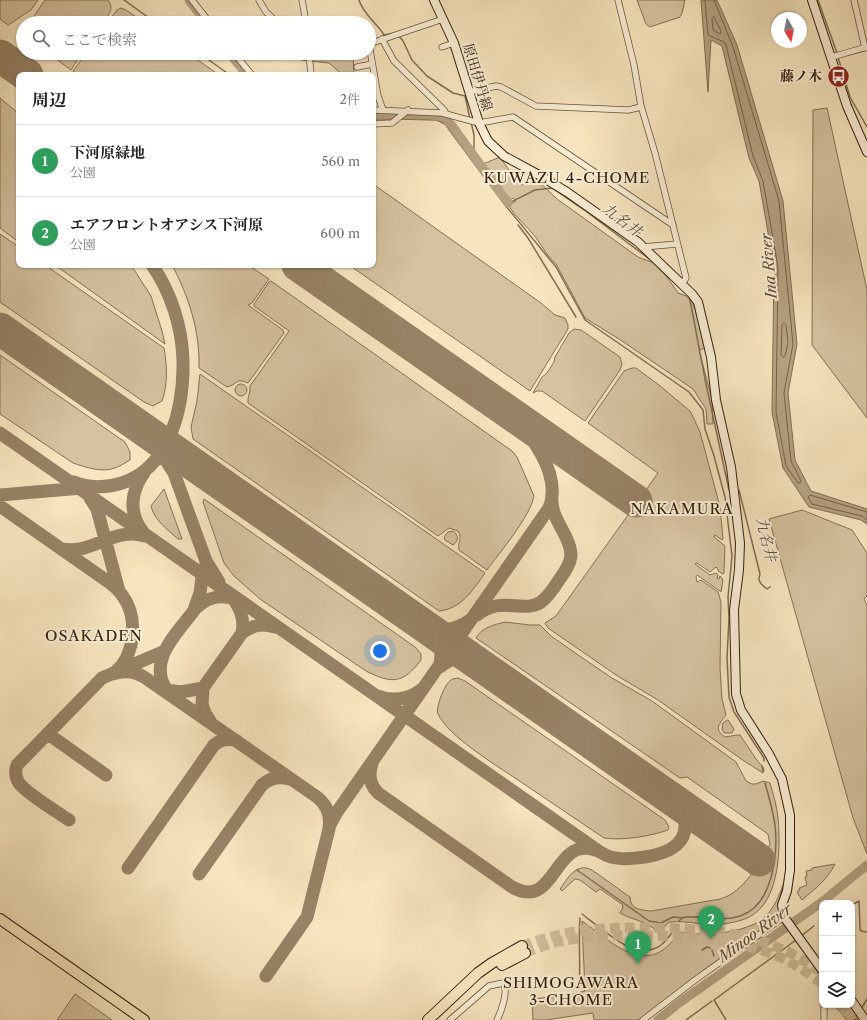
<!DOCTYPE html>
<html lang="ja">
<meta charset="utf-8">
<style>
:root{--surface:#fff;--page:#f6f6f6;--text:#222;--muted:#767676;--line:#e0e0e0;--accent:#8f2418}
body{margin:0;font-family:"Libre Caslon Text","Noto Serif JP",serif;background:var(--page);color:var(--text)}
.controls{position:absolute;right:12px;bottom:12px;display:grid;overflow:hidden;border-radius:8px;box-shadow:0 1px 3px #0004}
.controls button{width:36px;height:36px;display:grid;place-items:center;padding:0;border:0;border-bottom:1px solid var(--line);background:var(--surface);color:var(--text);font:20px sans-serif}
.compass{position:absolute;left:771px;top:12px;width:36px;height:36px;border-radius:50%;background:var(--surface);box-shadow:0 1px 3px #0004;rotate:170deg}
.you{position:absolute;left:380px;top:651px;width:14px;height:14px;margin:-10px;border:3px solid #fff;border-radius:50%;background:#1a73e8;box-shadow:0 0 0 6px #1a73e833}
.badge{display:grid;place-items:center;width:26px;height:26px;border-radius:50%;background:var(--accent);color:#fff;font-size:13px;font-weight:700}
.pin{position:absolute;translate:-50% -33px;filter:drop-shadow(0 1px 2px #0008)}
.pin::after{content:'';position:absolute;top:21px;width:14px;height:12px;background:inherit;clip-path:polygon(0 0,100% 0,50% 100%)}
.list{margin:0;padding:0;list-style:none}
h2{display:flex;justify-content:space-between;align-items:center;height:52px;margin:0;padding:0 16px;font-size:17px}
h2 small{font-size:13px;font-weight:400;color:var(--muted)}
.list li{display:grid;grid-template-columns:26px 1fr auto;gap:12px;align-items:center;box-sizing:border-box;height:72px;padding:0 16px;border-top:1px solid var(--line)}
.list b{display:block;font-size:15px;white-space:nowrap}
.list p{margin:0;font-size:13px;white-space:nowrap;color:var(--muted)}
.list em{font-size:13px;font-style:normal;color:var(--muted)}
.icon{flex:none;width:22px;height:22px;fill:none;stroke:currentColor;stroke-width:2;stroke-linecap:round;stroke-linejoin:round}
.map{position:relative;flex:none;width:867px;height:1020px;overflow:hidden}
.search{position:absolute;background:var(--surface);box-shadow:0 1px 3px #0004;left:16px;top:16px;width:360px;height:44px;display:flex;align-items:center;gap:10px;box-sizing:border-box;padding:0 14px;border-radius:22px;color:var(--muted);font-size:15px}
.panel{position:absolute;background:var(--surface);box-shadow:0 1px 3px #0004;left:16px;top:72px;width:360px;height:196px;border-radius:8px}
.map>svg:first-child{display:block}
.green{fill:#d5c3a0;stroke:#857056}
.water{fill:#b4a181;stroke:#816d52}
.lines{fill:none;stroke-linecap:round;stroke-linejoin:round}
.shore{stroke:#746046;stroke-width:1}
.stream{stroke:#816d52;stroke-width:1.5}
.river{stroke:#b4a181;stroke-width:9}
.taxiway{stroke:#968265;stroke-width:13}
.runway{stroke:#968265;stroke-width:33}
.highway-tunnel{stroke:#cfbd9a;stroke-width:10;stroke-dasharray:10 5;stroke-linecap:butt}
.street-casing{stroke:#655038;stroke-width:7}
.secondary-casing{stroke:#351e0c;stroke-width:10}
.highway-casing{stroke:#351e0c;stroke-width:12}
.street{stroke:#f9eed5;stroke-width:5.5}
.secondary{stroke:#f9eed5;stroke-width:8}
.highway{stroke:#f6e5be;stroke-width:10}
.labels{text-anchor:middle;stroke-width:4;stroke-linejoin:round;paint-order:stroke}
.poi-label{font-size:14px;font-weight:bold;fill:#351e0c;stroke:#f9eed5;text-anchor:end}
.street-label{font-size:14px;fill:#351e0c;stroke:#f9eed5}
.neighbourhood-label{font-size:15px;letter-spacing:1px;fill:#351e0c;stroke:#f9eed5}
.water-label{font-size:15px;font-style:italic;fill:#614c35;stroke:#f9eed5}
</style>
<div class="map">
<svg width="867" height="1020" viewBox="0 0 867 1020">
<rect width="100%" height="100%" fill="#f6e5be"/>
<filter id="stains"><feTurbulence type="fractalNoise" baseFrequency=".005" numOctaves="4"/><feColorMatrix values="0 0 0 0 .2 0 0 0 0 .09 0 0 0 0 .02 0 0 0 .5 -.17"/></filter>
<radialGradient id="worn" r=".72"><stop offset=".6" stop-color="#630" stop-opacity="0"/><stop offset="1" stop-color="#630" stop-opacity=".3"/></radialGradient>
<path class="green" d="M0 0H38L31 10 8 25 0 19Z
M45 0H108C115 9 108 15 103 23H34V16Z
M637 0H685L682 13 680 17 650 27 646 24Z
M121 8 126 10 145 23H107L117 10Z
M48 53H82L71 70Z
M89 53H188L219 75H79L73 71 85 55Z
M290 53H303L312 56 333 54V53H353L354 75H343L329 63 301 60Z
M0 98 19 114V242L0 228Z
M827 108 867 290V418L812 345 813 110Z
M500 157 515 179 522 185 536 179 557 199 638 257 654 263 667 277 678 293 686 296 692 301 695 309 706 348 699 350 712 399 713 424H707L706 409 693 389 619 339 585 318 556 264C548 257 543 248 537 239 528 227 516 218 508 205L516 201 513 198 509 201 483 164Z
M373 184 541 303 555 315 565 318 568 325V329L530 391 349 265H373Z
M0 234 19 247V265H45L164 348C167 365 168 385 162 401L153 406 144 402 0 302Z
M55 265H131L151 296 162 331 165 344Z
M172 265H248L269 279 252 303 248 305 283 330 284 333 248 383C236 377 237 385 227 387L199 368C200 331 189 297 172 265Z
M271 281 512 451 517 457 534 496C530 517 500 552 487 570L459 550C457 543 463 538 458 531L449 528 438 536 248 403C247 396 251 393 250 386L289 331 254 306V304L269 282Z
M574 329 581 330 620 357 622 364 620 370 585 421 542 391H537L533 393 542 377 547 373 554 362 555 357 569 333Z
M0 355 125 442 130 452V460C125 463 120 466 115 468 102 473 85 467 73 463L0 414Z
M632 368H636L659 385 672 396 690 411 694 419 700 432 720 507 723 539 722 540 715 535 714 537 725 546 724 573 723 574 718 571V569L716 567 710 572 697 563 695 564 710 575 716 573 718 575 717 578 719 579 720 576 723 580 721 592 697 575 696 577 697 582 701 580 718 592 721 602 720 668 722 699 726 715C720 723 713 729 725 737L737 735H740L756 759 763 767 764 770 763 773 744 761 658 700 616 675 548 628 545 623 556 616 658 473 588 423 624 371Z
M200 374 485 573C473 590 461 609 439 611L193 439 191 427 197 401Z
M235 390a6 6 0 1 1 12 0a6 6 0 1 1-12 0Z
M164 489 182 539H178C167 529 154 520 151 506Z
M204 499 415 647 421 654V660C403 684 392 684 366 671L260 599 234 576 224 563 203 502Z
M802 510 852 530 867 553V596L864 599 867 605V854L853 818 769 519Z
M453 531C459 535 459 541 453 545L445 540 444 537 448 532Z
M505 622 530 625H540L551 636 581 657 612 678 652 701 736 762 746 781 752 784H756L763 781 770 783C773 794 777 806 778 818 781 850 780 909 742 920 732 923 721 925 711 925 702 925 693 922 684 922 679 921 674 922 669 922L659 933C646 920 634 921 620 913V912L622 910 623 905 600 889 596 892 580 880 575 879 562 891 560 889C568 878 576 862 592 870L630 897C630 909 640 910 651 911L720 899C745 892 757 864 770 845L768 834 687 777 680 778 476 638C482 627 494 625 505 622Z
M453 679 458 678 465 681 665 820 669 827 668 830C651 836 622 841 604 838 575 819 547 799 518 780 496 765 449 737 438 714 435 709 444 687 448 683 448 682 452 679 453 679Z
M727 720H728L734 729 732 733H724L722 729 723 723Z
M835 864C828 879 815 889 802 900L797 892 800 890 799 888 807 885 805 877 807 876 806 871 812 870V868Z
M783 885 779 903V915L777 918 701 972 639 1020H594L593 1013 546 1020H533L532 999 569 995 585 991 582 921C614 944 649 980 679 932L714 935 715 933C723 933 729 932 737 930 765 923 773 912 783 885Z
M75 994 112 1020H57Z
M834 1005H851L862 1020H847Z"/>
<path class="water" d="M701 0H717L737 45 783 201 797 344 788 393 795 460 811 491 867 509V524L861 520 809 507 783 468 772 412 774 267 759 181 749 158 722 46 711 40 708 92Z"/>
<g class="lines">
<path class="shore" d="M705 0 708 35 724 42 726 45 753 156 763 181 778 267 776 412 786 466 798 483H800L801 481 791 461 784 393 793 344 779 201 733 47 714 0
M714 17 721 31 720 34 713 30 712 19Z
M784 323 786 325 788 343 785 356 783 357 781 355 782 325Z
M867 512 810 495 808 497 812 504 862 516 867 520"/>
<path class="stream" d="M124 0 156 23
M359 0C363 14 377 23 384 35L395 33
M818 0 837 53
M399 36 403 41 412 60 427 76 453 93 465 96 470 119
M199 53 230 75
M838 57 850 97 867 127
M373 119H394
M400 119 437 120 445 124 505 205
M471 122 474 135V153L488 172V174
M518 225 528 238 576 317
M652 261 587 212 552 188 535 190 505 205 556 267 585 320 689 392 703 410 705 429 714 456 725 497 732 556 728 597 729 618 727 658 729 697 734 712 764 758V761
M689 295 706 384 729 490
M739 490 760 574C757 581 761 584 767 589L770 587
M762 766 763 771
M577 870 649 921 661 923 673 917 683 918
M852 905 859 901 860 929 861 931 867 932
M582 914C594 923 622 947 636 950 644 952 656 950 662 944 667 940 670 935 674 930
M580 918C578 940 581 962 579 984H584
M679 921 682 918 686 917C704 916 722 922 740 916 773 906 778 853 775 825 773 811 769 797 765 783
M801 936 814 926
M702 950 707 947 710 948
M712 950 714 956
M861 1009 867 999
M686 1020 712 1001
M726 1020 714 1000 796 940
M855 1020 858 1015"/>
<path class="river" d="M189 0 206 23
M229 53 247 75
M373 114 434 115 444 117 453 127 508 203
M658 1020 679 1003 822 902 867 865"/>
<path class="taxiway" d="M0 61 19 80
M133 422 152 439 174 473 206 561 219 582
M0 433 600 852C605 855 611 858 617 858 627 860 636 858 645 857 663 854 687 847 685 823 684 813 680 806 672 800
M74 482C90 488 107 488 122 483 171 467 184 406 183 360 182 327 171 292 152 265
M0 495 82 488
M90 498 97 509 119 591
M0 506 110 583C130 598 136 620 131 645 128 655 125 664 116 671
M143 532C128 513 131 491 144 473
M62 549C93 555 114 526 145 536
M232 597C240 608 245 619 242 633
M194 610 200 593 203 569
M477 615C501 595 523 614 541 602 549 596 554 588 559 580 564 573 570 565 571 556 571 536 552 521 552 501
M421 624C437 633 455 631 470 620
M429 629C439 638 444 653 439 666
M440 667C451 657 465 657 477 664
M113 674C124 670 134 671 144 677L317 797C327 805 331 816 329 828
M166 690 181 692 203 688
M169 693C144 662 178 633 195 609 207 597 219 594 235 599
M378 696C393 702 410 699 422 689
M210 721 205 713 202 704 203 688 242 633C252 625 263 623 275 627
M48 734 106 775
M372 764C368 775 370 785 378 793L512 887C556 912 553 836 595 850
M69 820C57 812 26 793 19 783 15 777 15 771 17 765L102 678 165 651
M128 868 214 745C221 739 228 738 237 741
M199 874 262 785C270 778 279 776 289 779
M266 976 307 917 330 825 337 812 549 508C563 474 528 428 502 408"/>
<path class="runway" d="M0 56 27 75
M298 265 636 501
M0 329 759 860"/>
<path class="highway-tunnel" d="M522 946C571 927 615 927 666 928 696 929 728 931 757 940 781 947 802 958 822 973
M525 953C535 949 546 945 557 942 591 935 627 935 663 936 697 938 732 940 764 951 786 958 805 970 822 984
M841 1005 853 1020"/>
<defs>
<path id="street" d="M192 0 210 23
M259 0 266 12 278 23
M302 0 306 23
M618 0 634 65 641 106 655 153 686 278 682 284
M854 0 865 48
M382 39 394 61 444 110 446 114
M369 44 443 19
M369 44 378 96 383 110
M442 47 454 43
M234 53 252 75
M309 53 311 75
M832 57 867 47
M357 67 372 64
M469 92 496 86 501 87 536 106 628 110 637 108 641 106
M373 110 442 113 479 123 513 117 673 225
M373 124 392 123 408 110
M643 247 677 244
M824 1005V1020
M450 1020 489 986 503 983C509 991 501 1012 497 1020
M643 1020 695 980 784 917"/>
<path id="secondary" d="M434 0 454 43 479 123 488 141 504 156 539 175 567 192 638 242 692 294 698 302 711 357 716 400 731 467 740 543 739 570 734 610 736 694 741 710 769 754 782 779 790 815V870L787 891 782 905 784 917 822 970
M812 0 847 106 867 152
M852 1001 865 1020"/>
<path id="highway" d="M0 919 144 1020
M502 965 525 953
M428 1020 478 973 492 963 522 946"/>
</defs>
<use href="#street" class="street-casing"/>
<use href="#secondary" class="secondary-casing"/>
<use href="#highway" class="highway-casing"/>
<use href="#street" class="street"/>
<use href="#secondary" class="secondary"/>
<use href="#highway" class="highway"/>
</g>
<defs>
<symbol id="bus-disc" viewBox="-11 -11 22 22"><circle r="9.5" fill="#8f2418" stroke="#f9eed5"/><path d="M-5-6H5V4H4V6H2V4H-2V6H-4V4H-5ZM-3.5-4V0h7V-4ZM-3.5 1.2v1.5H-2V1.2ZM2 1.2v1.5H3.5V1.2Z" fill="#fff"/></symbol>
</defs>
<g fill-rule="evenodd">
<use href="#bus-disc" x="826" y="64" width="25" height="25"/>
</g>
<g class="labels">
<g class="poi-label">
<text x="822" y="81">藤ノ木</text>
</g>
<g class="street-label">
<text transform="translate(478 77) rotate(73)" y="5">原田伊丹線</text>
</g>
<g class="neighbourhood-label">
<text x="567" y="183">KUWAZU 4-CHOME</text>
<text x="682" y="514">NAKAMURA</text>
<text x="94" y="641">OSAKADEN</text>
<text x="571" y="988">SHIMOGAWARA<tspan x="571" dy="17">3-CHOME</tspan></text>
</g>
<g class="water-label">
<text transform="translate(622 220) rotate(37)" y="5">九名井</text>
<text transform="translate(769 266) rotate(-95)" y="5">Ina River</text>
<text transform="translate(766 539) rotate(76)" y="5">九名井</text>
<text transform="translate(755 933) rotate(-36)" y="5">Minoo River</text>
</g>
</g>
<rect width="100%" height="100%" filter="url(#stains)"/>
<rect width="100%" height="100%" fill="url(#worn)"/>
</svg>
<div class="controls">
<button>+</button>
<button>−</button>
<button><svg class="icon" aria-label="layers" viewBox="0 0 24 24"><path d="M12 4l9 5-9 5-9-5zM3 14l9 5 9-5"/></svg></button>
</div>
<svg class="compass" viewBox="-18 -18 36 36"><path d="M0-13l5 13h-10z" fill="#e53935"/><path d="M0 13l5-13h-10z" fill="#767676"/></svg>
<div class="you"></div>
<div class="pin badge" style="left:638px;top:964px;background:#2e9e5b">1</div>
<div class="pin badge" style="left:711px;top:939px;background:#2e9e5b">2</div>
<div class="search"><svg class="icon" aria-label="search" viewBox="0 0 24 24"><circle cx="10" cy="10" r="6"/><path d="M15 15l6 6"/></svg>ここで検索</div>
<section class="panel">
<h2>周辺<small>2件</small></h2>
<ul class="list">
<li><span class="badge" style="background:#2e9e5b">1</span><div><b>下河原緑地</b><p>公園</p></div><em>560 m</em></li>
<li><span class="badge" style="background:#2e9e5b">2</span><div><b>エアフロントオアシス下河原</b><p>公園</p></div><em>600 m</em></li>
</ul>
</section>
</div>
